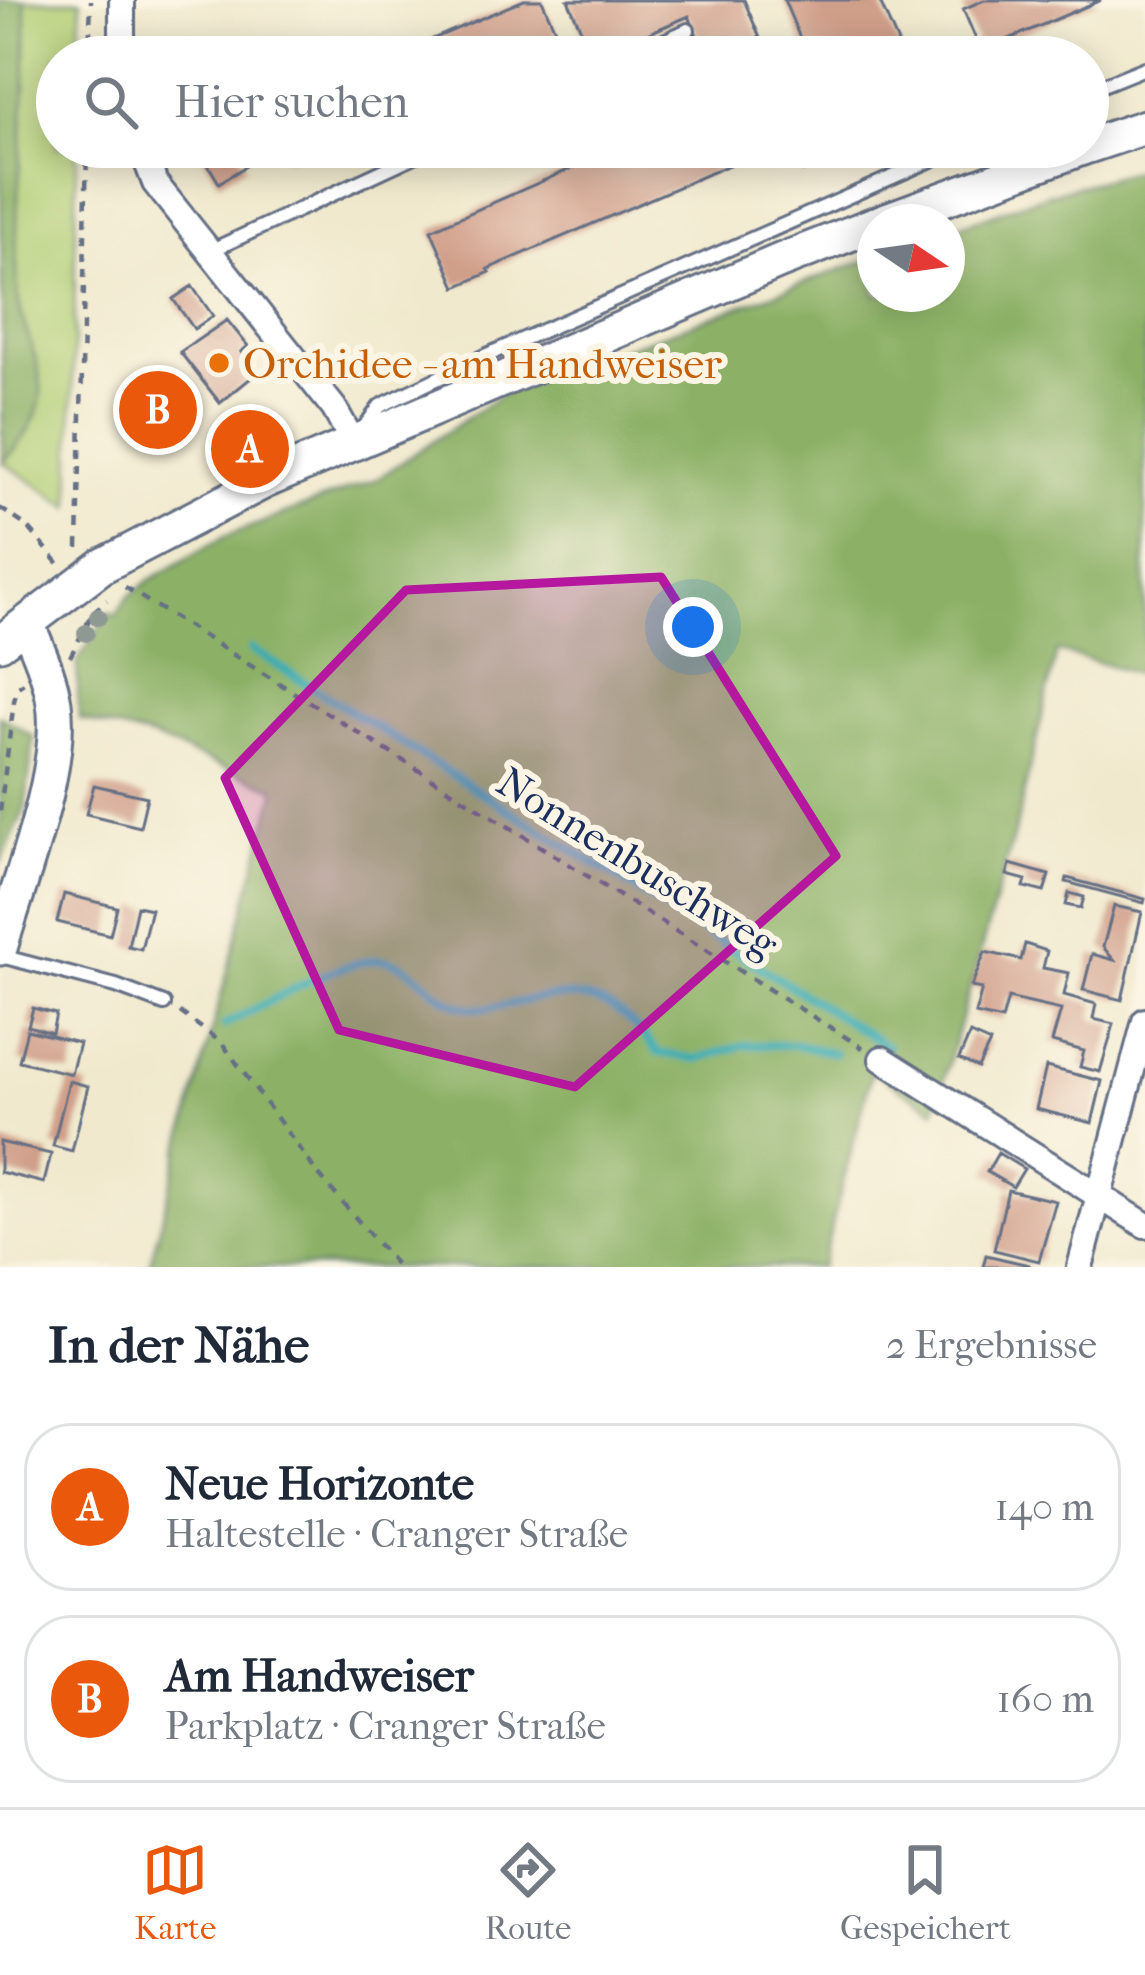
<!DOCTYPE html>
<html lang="de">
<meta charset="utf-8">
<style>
:root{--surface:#fff;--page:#f2f2f3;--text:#1f2937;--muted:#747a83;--line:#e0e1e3;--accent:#ea580c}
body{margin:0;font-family:"IM FELL French Canon",serif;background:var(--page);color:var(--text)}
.compass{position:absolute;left:857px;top:204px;width:108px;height:108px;border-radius:50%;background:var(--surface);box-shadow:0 6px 30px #0003;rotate:103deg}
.you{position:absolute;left:693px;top:627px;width:42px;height:42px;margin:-30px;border:9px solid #fff;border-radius:50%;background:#1a73e8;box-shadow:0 0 0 18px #1a73e833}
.badge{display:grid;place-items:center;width:78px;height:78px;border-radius:50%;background:var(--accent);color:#fff;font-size:39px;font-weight:700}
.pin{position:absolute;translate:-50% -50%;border:6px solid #fff;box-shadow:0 3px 12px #0006}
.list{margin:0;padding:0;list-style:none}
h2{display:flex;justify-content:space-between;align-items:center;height:156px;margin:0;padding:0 48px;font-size:51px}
h2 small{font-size:39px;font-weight:400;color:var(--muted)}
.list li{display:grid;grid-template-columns:78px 1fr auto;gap:36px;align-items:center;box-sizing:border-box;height:168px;margin:0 24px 24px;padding:0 24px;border:3px solid var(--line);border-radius:48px}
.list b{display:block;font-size:45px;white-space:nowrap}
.list p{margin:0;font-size:39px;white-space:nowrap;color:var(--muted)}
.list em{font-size:39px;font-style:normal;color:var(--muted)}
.icon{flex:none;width:66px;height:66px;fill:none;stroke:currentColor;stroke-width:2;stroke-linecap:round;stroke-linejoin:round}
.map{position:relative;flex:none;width:1145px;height:1267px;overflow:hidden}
.search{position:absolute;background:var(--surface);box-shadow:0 6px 30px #0003;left:36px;right:36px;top:36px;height:132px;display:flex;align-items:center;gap:30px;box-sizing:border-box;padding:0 42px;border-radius:66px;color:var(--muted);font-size:45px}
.sheet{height:540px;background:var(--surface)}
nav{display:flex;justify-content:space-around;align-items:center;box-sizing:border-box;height:168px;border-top:3px solid var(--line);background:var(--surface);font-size:33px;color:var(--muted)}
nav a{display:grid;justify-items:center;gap:6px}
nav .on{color:var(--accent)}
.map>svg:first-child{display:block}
.green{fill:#b1ce75;stroke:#667e6a;stroke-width:3}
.forest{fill:#8cb166;stroke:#547062;stroke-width:3}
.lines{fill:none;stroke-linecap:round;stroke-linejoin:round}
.stream{stroke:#39abb3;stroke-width:8}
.building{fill:#d09f8a}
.lane-casing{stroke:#667085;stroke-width:18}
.street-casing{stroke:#667085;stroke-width:30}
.secondary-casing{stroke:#667085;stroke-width:39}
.path{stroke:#667085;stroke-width:4.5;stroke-dasharray:9 9;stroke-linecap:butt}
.lane{stroke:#fff;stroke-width:12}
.street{stroke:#fff;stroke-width:24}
.secondary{stroke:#fff;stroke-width:33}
.tree{fill:#8f9993}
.marked{fill:#b5179e;fill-opacity:0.2;stroke:#b5179e;stroke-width:9;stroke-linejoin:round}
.food-dot{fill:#e8710a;stroke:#fcf5e5;stroke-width:4.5}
.labels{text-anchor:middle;stroke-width:12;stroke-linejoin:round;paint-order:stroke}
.food-label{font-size:42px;fill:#c56008;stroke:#fcf5e5;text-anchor:start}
.street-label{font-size:42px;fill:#1b2f5e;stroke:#fcf5e5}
</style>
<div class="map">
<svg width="1145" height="1267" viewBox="0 0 1145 1267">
<rect width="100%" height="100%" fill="#fcf5e5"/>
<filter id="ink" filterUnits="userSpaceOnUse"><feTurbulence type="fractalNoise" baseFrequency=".00833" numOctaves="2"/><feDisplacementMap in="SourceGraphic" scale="24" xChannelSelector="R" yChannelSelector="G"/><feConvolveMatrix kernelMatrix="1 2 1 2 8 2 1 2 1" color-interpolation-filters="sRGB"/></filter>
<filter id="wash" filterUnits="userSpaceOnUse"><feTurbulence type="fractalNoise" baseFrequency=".004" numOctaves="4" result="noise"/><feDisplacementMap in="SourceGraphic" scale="48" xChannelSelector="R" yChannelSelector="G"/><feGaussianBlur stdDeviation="2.7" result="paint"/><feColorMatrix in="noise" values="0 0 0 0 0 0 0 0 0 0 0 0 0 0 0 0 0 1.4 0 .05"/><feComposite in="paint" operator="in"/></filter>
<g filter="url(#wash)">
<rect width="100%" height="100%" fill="#f0e9cd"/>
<path class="green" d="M25 0H81L79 57H57V147H77L71 508 3 462C20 446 41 416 41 391 41 359 20 326 18 293 11 195 31 98 25 0Z"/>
<path class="forest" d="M0 0H25C31 98 11 195 18 293 20 326 41 359 41 391 41 416 20 446 3 462Z
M1145 168V676L1057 651 1016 827 935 1110 872 1071 821 1267H149L276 789 153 738 79 719 77 662 110 612 116 615 128 597 150 580 224 537 377 479 507 391 875 257V294H947V230L1048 194Z
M0 716 34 737 25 809 0 864Z"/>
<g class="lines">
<path class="stream" d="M251 649 888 1047
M224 1025C267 1004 328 965 375 960 413 957 429 996 461 1006 482 1012 504 1005 525 1001 587 987 621 1003 658 1053L697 1059 744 1045H796L835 1053
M1115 1225 1145 1241"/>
</g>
<g id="blocks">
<path class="building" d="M524 0H542L567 57H391Z
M568 0H744L768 57H666L663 53 698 38 689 16 593 57Z
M784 0H879L904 57H808Z
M984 0H1101L981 51 963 9Z
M205 147H234L246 166 219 183 199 150Z
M282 147H313L287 159Z
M607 147H746L750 156 488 269 490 272 456 287 431 230 609 152Z
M792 147H814L821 163 803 171Z
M192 286 213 316 194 329 173 299Z
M227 320 248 346 241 352 257 373 220 403 180 352Z
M94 785 147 797 140 827 86 814Z
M1010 864 1049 875 1044 892 1024 887 1026 880 1007 875Z
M1067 878 1145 899 1144 903 1066 882Z
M1069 893 1084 897 1081 908 1066 905Z
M64 894 117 907 110 935 57 922Z
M137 906 151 909 141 949 128 946Z
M1114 906 1142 912 1122 1000 1083 990 1092 954 1114 960 1103 947Z
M1025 944 1047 951 1043 968 1069 973 1064 995 1096 1004 1093 1019 1114 1024 1100 1072 1080 1067 1084 1051 1052 1042 1061 1010 1008 998 1002 1020 975 1014 982 989 971 987 985 952 1021 960Z
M33 1008 56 1014 52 1033 28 1026Z
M27 1030 79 1043 71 1074 19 1061Z
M970 1034 990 1043 978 1068 959 1059Z
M1046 1067 1102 1081 1092 1123 1036 1109Z
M69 1081 88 1086 72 1151 53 1146Z
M0 1142 51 1154 44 1183 0 1172Z
M998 1153 1024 1169 1013 1187 987 1172Z
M1008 1190 1056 1201 1039 1261 994 1250Z
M986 1255 1029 1265V1267H983Z"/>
</g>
</g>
<g filter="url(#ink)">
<use href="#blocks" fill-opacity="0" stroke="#667085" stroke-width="3"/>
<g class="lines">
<defs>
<path id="lane" d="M629 57 688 30
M1088 91 1145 68
M210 251 434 147
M363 429 380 406 478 359 961 147
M1 956 116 986 164 1004"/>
<path id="street" d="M122 57V0
M141 147 155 183 334 408 353 442
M882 1059 1145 1225
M1080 1267 1145 1021"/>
<path id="secondary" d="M1088 146 1145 127
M881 222 1085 147
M0 643 102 566 265 481 780 261 875 224
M0 948C19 882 64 769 54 703 50 675 37 648 27 623"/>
</defs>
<use href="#lane" class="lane-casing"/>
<use href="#street" class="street-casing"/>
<use href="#secondary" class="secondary-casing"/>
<path class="path" d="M89 57 91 0
M0 508 28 527 60 565
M78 548 87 147
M125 587 863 1048
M93 612 107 600
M70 657 92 614
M0 811 14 701 18 687 24 683
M180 1012 222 1043 318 1174 398 1267"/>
<use href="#lane" class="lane"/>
<use href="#street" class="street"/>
<use href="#secondary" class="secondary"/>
</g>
<g class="tree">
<circle cx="98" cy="617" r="9"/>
<circle cx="86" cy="633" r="9"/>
</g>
</g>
<path class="marked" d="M661 577 836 856 575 1087 339 1030 225 778 406 590Z"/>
<circle class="food-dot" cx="219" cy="363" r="12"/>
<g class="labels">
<g class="food-label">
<text x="243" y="378">Orchidee - am Handweiser</text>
</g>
<g class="street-label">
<text transform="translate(638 862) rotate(32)" y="15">Nonnenbuschweg</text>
</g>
</g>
</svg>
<svg class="compass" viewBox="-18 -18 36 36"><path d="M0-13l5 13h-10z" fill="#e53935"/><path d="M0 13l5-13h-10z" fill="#747a83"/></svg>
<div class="you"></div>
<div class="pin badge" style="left:250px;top:449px">A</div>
<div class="pin badge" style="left:158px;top:410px">B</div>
<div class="search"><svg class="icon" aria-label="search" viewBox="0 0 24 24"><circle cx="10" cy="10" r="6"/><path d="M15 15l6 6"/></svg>Hier suchen</div>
</div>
<section class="sheet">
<h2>In der Nähe<small>2 Ergebnisse</small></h2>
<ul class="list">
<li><span class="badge">A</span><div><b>Neue Horizonte</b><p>Haltestelle · Cranger Straße</p></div><em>140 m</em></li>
<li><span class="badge">B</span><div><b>Am Handweiser</b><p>Parkplatz · Cranger Straße</p></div><em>160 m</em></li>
</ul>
</section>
<nav>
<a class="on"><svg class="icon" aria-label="map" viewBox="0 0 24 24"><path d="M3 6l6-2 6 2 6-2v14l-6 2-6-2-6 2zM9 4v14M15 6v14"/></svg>Karte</a>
<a><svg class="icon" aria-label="directions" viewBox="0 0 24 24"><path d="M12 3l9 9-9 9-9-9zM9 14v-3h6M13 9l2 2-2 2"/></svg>Route</a>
<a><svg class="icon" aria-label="saved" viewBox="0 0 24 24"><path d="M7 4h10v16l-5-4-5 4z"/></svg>Gespeichert</a>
</nav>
